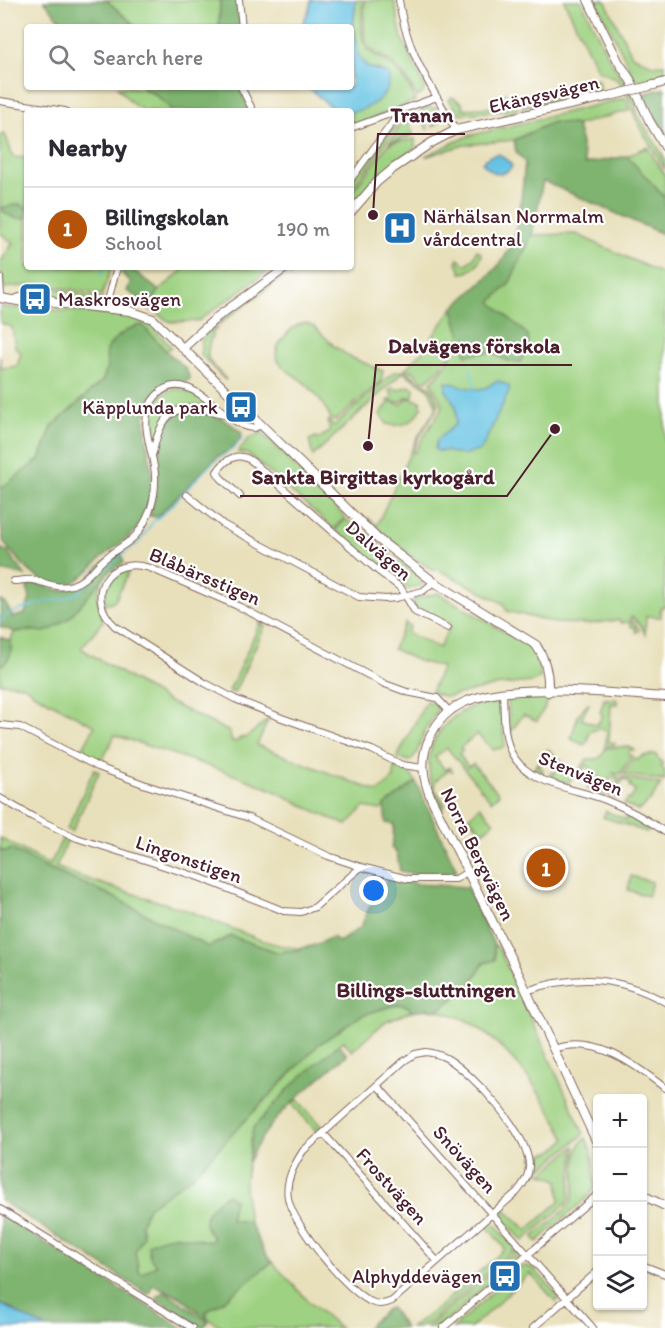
<!DOCTYPE html>
<meta charset="utf-8">
<style>
:root{--surface:#fff;--page:#f2f2f3;--text:#2b2b33;--muted:#7c7c81;--line:#e1e1e2;--accent:#b45309}
body{margin:0;font-family:Itim,sans-serif;background:var(--page);color:var(--text)}
.controls{position:absolute;right:18px;bottom:18px;display:grid;overflow:hidden;border-radius:6px;box-shadow:0 2px 4px #0004}
.controls button{width:54px;height:54px;display:grid;place-items:center;padding:0;border:0;border-bottom:2px solid var(--line);background:var(--surface);color:var(--text);font:30px sans-serif}
.you{position:absolute;left:374px;top:891px;width:21px;height:21px;margin:-15px;border:4px solid #fff;border-radius:50%;background:#1a73e8;box-shadow:0 0 0 9px #1a73e833}
.badge{display:grid;place-items:center;width:39px;height:39px;border-radius:50%;background:var(--accent);color:#fff;font-size:20px;font-weight:700}
.pin{position:absolute;translate:-50% -50%;border:3px solid #fff;box-shadow:0 2px 6px #0006}
.list{margin:0;padding:0;list-style:none}
h2{display:flex;justify-content:space-between;align-items:center;height:78px;margin:0;padding:0 24px;font-size:26px}
h2 small{font-size:20px;font-weight:400;color:var(--muted)}
.list li{display:grid;grid-template-columns:39px 1fr auto;gap:18px;align-items:center;box-sizing:border-box;height:84px;padding:0 24px;border-top:2px solid var(--line)}
.list b{display:block;font-size:22px;white-space:nowrap}
.list p{margin:0;font-size:20px;white-space:nowrap;color:var(--muted)}
.list em{font-size:20px;font-style:normal;color:var(--muted)}
.icon{flex:none;width:33px;height:33px;fill:none;stroke:currentColor;stroke-width:2;stroke-linecap:round;stroke-linejoin:round}
.map{position:relative;flex:none;width:665px;height:1328px;overflow:hidden}
.search{position:absolute;background:var(--surface);box-shadow:0 2px 4px #0004;left:24px;top:24px;width:330px;height:66px;display:flex;align-items:center;gap:15px;box-sizing:border-box;padding:0 21px;border-radius:6px;color:var(--muted);font-size:22px}
.panel{position:absolute;background:var(--surface);box-shadow:0 2px 4px #0004;left:24px;top:108px;width:330px;height:162px;border-radius:6px}
.map>svg:first-child{display:block}
.green{fill:#9ed181;stroke:#747856;stroke-width:1.5}
.forest{fill:#7eb36f;stroke:#64694d;stroke-width:1.5}
.water{fill:#65c3e3;stroke:#587187;stroke-width:1.5}
.lines{fill:none;stroke-linecap:round;stroke-linejoin:round}
.stream{stroke:#65c3e3;stroke-width:1.5}
.minor-casing{stroke:#81635d;stroke-width:8}
.tertiary-casing{stroke:#81635d;stroke-width:10}
.secondary-casing{stroke:#81635d;stroke-width:10}
.minor{stroke:#fff;stroke-width:6}
.tertiary{stroke:#fff;stroke-width:8}
.secondary{stroke:#fff;stroke-width:8}
.tertiary-bridge-casing{stroke:#81635d;stroke-width:10;stroke-linecap:butt}
.tertiary-bridge{stroke:#fff;stroke-width:8}
.labels{text-anchor:middle;stroke-width:4.5;stroke-linejoin:round;paint-order:stroke}
.street-label{font-size:20px;fill:#4a1f2b;stroke:#fff}
.poi-label{font-size:20px;fill:#4a1f2b;stroke:#fff;text-anchor:start}
.neighbourhood-label{font-size:21px;font-weight:bold;fill:#4a1f2b;stroke:#fff}
.leader{fill:none;stroke:#4a1f2b;stroke-width:2}
.callout-dot{fill:#4a1f2b;stroke:#fff;stroke-width:2}
.callout-label{font-size:21px;text-anchor:middle;font-weight:bold;fill:#4a1f2b;stroke:#fff;stroke-width:4.5;stroke-linejoin:round;paint-order:stroke}
</style>
<div class="map">
<svg width="665" height="1328" viewBox="0 0 665 1328">
<rect width="100%" height="100%" fill="#fff"/>
<filter id="ink" filterUnits="userSpaceOnUse"><feTurbulence type="fractalNoise" baseFrequency=".0167" numOctaves="2"/><feDisplacementMap in="SourceGraphic" scale="12" xChannelSelector="R" yChannelSelector="G"/><feConvolveMatrix kernelMatrix="1 2 1 2 8 2 1 2 1" color-interpolation-filters="sRGB"/></filter>
<filter id="wash" filterUnits="userSpaceOnUse"><feTurbulence type="fractalNoise" baseFrequency=".008" numOctaves="4" result="noise"/><feDisplacementMap in="SourceGraphic" scale="24" xChannelSelector="R" yChannelSelector="G"/><feGaussianBlur stdDeviation="1.35" result="paint"/><feColorMatrix in="noise" values="0 0 0 0 0 0 0 0 0 0 0 0 0 0 0 0 0 1.4 0 .05"/><feComposite in="paint" operator="in"/></filter>
<g filter="url(#wash)">
<rect width="100%" height="100%" fill="#e8e0bb"/>
<path class="green" d="M106 0H220L219 27H137Z
M356 0H363C362 14 359 33 366 47 370 55 381 57 388 63 400 71 411 87 415 101L351 127V112L367 106 381 70 367 67 359 57 353 25Z
M365 0H394L402 38 425 87 422 94 417 97C410 85 403 72 392 63 384 56 371 54 366 43 362 30 364 13 365 0Z
M564 0H581L610 60 633 96 638 115 665 159V169C654 151 642 133 634 114 630 103 627 89 617 80 611 74 603 75 597 69Z
M596 0H605L632 55 654 66 665 64V75L636 81Z
M597 78 601 90 521 108 522 106 568 92Z
M118 87C146 87 150 89 170 108L171 111C138 111 139 113 118 87Z
M506 93 517 105V110L460 114 449 100 452 97 462 103 463 109 496 107V101L502 99Z
M625 98 630 110 577 125 553 122 514 140 464 145 428 156H425L468 136Z
M429 107 436 108 441 121 433 127 428 116H423L428 129H427L420 111Z
M404 116 351 191C351 171 384 137 397 121Z
M407 117 413 135 389 143Z
M5 134 13 157 27 158V209L20 204 25 218 27 212V267H112L102 295 42 284 4 288 0 263 13 243 0 233V135Z
M415 139V148L385 172 351 207V194L387 146 392 143Z
M647 147 665 175V198L627 156Z
M576 234 665 275V606L660 608 661 617 646 616 645 634 641 626 632 617 630 618C632 623 639 625 639 631L636 632 635 627H631L630 622 620 623 619 620 589 624 555 623 507 611 503 603 437 569 434 571 412 557 367 520 368 518 377 525 417 438 437 407 428 388 403 372 313 456 309 440 316 437 317 439 330 432 328 424 329 420 332 425H335L394 372C414 369 409 376 421 383 424 384 428 385 431 387L439 405 418 439 413 453 416 452 421 441 443 406 431 382 439 374 451 357 445 359 439 370 426 381H422L413 371 405 369 421 353 453 308 466 354 493 351 520 362 529 346 528 335 490 302 509 284 532 235Z
M477 250 482 254C480 263 471 273 461 273L457 261 458 259 464 264H467L474 257Z
M186 267H246L248 269 250 267H274L198 321 170 322 148 308 159 291Z
M293 271 291 277 287 275 215 327 217 329C210 334 215 329 212 337 202 359 210 364 226 379L225 380 201 355V341C217 322 270 278 293 271Z
M38 288H52L102 299 94 302 45 298V294H28L27 290Z
M0 307 90 312 134 317 151 325 171 347 166 351 142 325 106 350 107 367 103 380 52 427 40 459 0 489V356L1 368 17 366 21 353 15 347 12 327 0 323Z
M307 323 315 327 334 346 350 357 383 371 381 381 335 421 332 420C326 408 318 396 308 386 292 371 262 363 284 337 291 329 296 324 307 323Z
M408 386 414 388 413 397H407L400 402 388 401 393 397 389 390 393 388 397 390Z
M179 389 196 395 222 412 201 405 180 407 153 446C145 421 149 392 179 389Z
M408 398 420 401 422 407C415 422 402 428 387 424L380 414 388 404 392 402 401 405Z
M262 433 345 517 334 529 248 454 238 452 249 438Z
M346 519 421 579 423 581 422 585 409 589 400 584 335 530Z
M130 569 115 601 105 604C104 585 113 574 130 569Z
M103 578 97 596 103 621 82 647V649L169 702 230 732 231 741 236 742 240 738 247 737 269 718 257 745 378 792 394 778V765L411 775 416 782 380 810 364 807 347 825C319 815 295 800 268 788 218 767 166 753 115 735L101 763 80 753 95 726 35 694 23 685 0 683V666C12 660 10 648 12 636L15 632 35 631 79 605Z
M438 593 527 645C537 654 541 664 540 678L532 682 500 685 446 697 431 692 442 667 418 661 393 649 405 623 410 626 407 633 439 648 450 626 416 610 413 602 415 599Z
M260 623 265 626 234 693 229 691Z
M510 698H550L537 721 523 715 510 733 508 702Z
M604 699H616L617 701V704H611L609 742 615 743 614 745 605 747 607 732 600 728 589 732 588 741 584 745 571 739 578 715 586 705 589 704 581 719 597 725 603 715 600 713Z
M495 700 500 704 505 747 493 750 477 734 460 748 463 751 459 754 468 767 473 764 499 794 491 801 447 748 435 757 445 770 450 767 453 772 450 769 434 782 436 786 434 788 445 804 443 809C438 799 432 789 430 778 422 734 456 707 495 700Z
M426 701 436 703 437 711 425 730 417 753 410 761 397 758Z
M617 747H629L634 750H630L628 754 632 756 620 774 613 773 618 777 616 780 611 777 608 781 613 785 606 795 587 789 589 785 592 786 599 777 587 765 581 773 579 771 587 759C597 760 602 759 605 749Z
M548 749 575 773 568 783 549 776 552 772 554 774 560 765 554 760 556 757 549 752 539 766 543 770 541 773 533 770Z
M655 754 663 764 660 766 665 770V781L623 774 634 758 638 760 642 756Z
M94 769 99 772 72 832 67 829Z
M621 777 661 784 651 800 638 811 624 804 628 799 630 800 636 791 630 787 631 784 624 779 613 793 619 797 617 799 609 797Z
M480 806 494 822 483 832 469 817Z
M606 811 626 820 628 816 650 828 647 832 603 817Z
M63 837 68 839 56 867C97 885 140 895 183 909 219 921 264 947 301 948L300 950 277 952 231 936 208 947 106 893 48 869 11 849 6 852 0 849V838L50 865Z
M631 876 652 882 648 896 628 890Z
M494 945 498 947 584 1134 538 1172 534 1173 533 1157 553 1151 566 1139C543 1095 513 1049 469 1022 460 1017 448 1014 438 1010L468 988 484 963 495 960Z
M399 1004 409 1007 411 1011 386 1021 352 1051 344 1041 339 1044 253 1128 245 1181 246 1201 249 1222 230 1220 234 1199 211 1242 175 1235 156 1265 143 1273 139 1272 135 1252 143 1236 141 1224 147 1207 191 1177 318 1045 362 1015Z
M297 1099 322 1127 316 1131 292 1104Z
M586 1138 592 1152 595 1187 589 1196 537 1242 533 1237C544 1227 564 1215 571 1201 580 1182 568 1150 586 1138Z
M575 1146 569 1199 566 1204 523 1241 503 1219 502 1212 504 1209 527 1230 560 1201 558 1180 543 1174 541 1175Z
M490 1223 495 1225 516 1248 429 1322 419 1328H410L439 1307 505 1249 486 1225Z
M518 1250V1256L514 1261 497 1274 459 1310 436 1328H426Z
M272 1262 309 1302 340 1328H225L208 1319 206 1312 223 1301Z
M526 1266 533 1268 558 1296 556 1302 530 1273 471 1328H453L519 1268Z"/>
<path class="forest" d="M44 0H106L137 27H65Z
M220 0H237L240 27H219Z
M141 87H239L250 111H171L170 108 155 94Z
M665 88V136L643 94Z
M553 122 577 125 585 164 627 156 665 198V235L543 181 532 235 509 284 491 302 528 335 529 346 520 362 508 361 490 352 466 355 453 308C468 294 485 281 498 266 521 241 521 194 525 162L516 152 514 140Z
M20 204 27 209 25 218C15 220 7 216 0 208Z
M124 267H130L159 291 150 305 127 291 131 282 121 273Z
M142 325 166 351 186 369 190 379C175 390 160 380 149 402 137 424 157 469 152 496 146 527 128 538 105 555 96 563 88 573 78 580 55 596 30 574 16 557 12 553 8 548 4 543 0 529 0 504 0 489L40 459 52 427 103 380 107 367 106 350C114 339 127 327 142 325Z
M190 409C211 413 226 418 242 433L239 441 230 450 218 456 157 517 150 516C152 506 156 495 157 484 160 449 149 424 190 409Z
M0 548 8 552 26 576 0 570Z
M120 551 124 563 111 570 69 618 51 630 44 632 29 630 15 632 0 627V600L5 603 13 617 25 614 30 598 27 587 32 582 61 591 85 582 98 567Z
M0 637 11 641C12 653 11 660 0 666Z
M416 782 457 871 430 877 400 871 397 854 391 847 393 840 394 824 386 823 384 806Z
M0 849 6 852 11 849 48 869 106 893 208 947 231 936 277 952 300 950 301 948 312 946 333 937 339 942 361 927 370 906 381 901 387 878 418 884 467 887 494 945 495 960 484 963 468 988 438 1010 427 1009 411 1011 409 1007 399 1004 362 1015 318 1045 191 1177 148 1207 141 1224 143 1236 135 1252 139 1272 143 1273 156 1265 150 1257 148 1245C171 1230 186 1237 211 1242L214 1238C194 1220 211 1205 227 1194L234 1199 230 1220 249 1222 265 1253 272 1262 223 1301 206 1312 208 1319 180 1297 152 1284 151 1292 148 1294 0 1200Z
M339 1044 347 1055C311 1086 266 1118 248 1163L253 1128 292 1085Z
M0 1215 183 1328H48L27 1320 11 1308 0 1304Z
M166 1292 208 1321 203 1328 158 1300 157 1296Z
M391 1308 405 1328H366L387 1309Z"/>
<path class="water" d="M311 0H356L353 25 359 57 367 67 388 74C396 98 356 118 337 111 327 106 317 94 308 87H351V27H301L309 10Z
M499 154 510 163 512 167C500 179 492 174 482 162L490 156Z
M498 381 509 386V391L481 450 462 455 446 451H438L435 449 437 440 456 424V407L446 390V382C458 384 473 392 485 388 490 386 492 382 498 381Z
M0 1304C17 1311 29 1322 48 1328H1Z"/>
<g class="lines">
<path class="stream" d="M101 275 104 267
M471 369 475 389
M0 621 10 613 47 601 63 599 78 593 101 571 139 543 152 523 166 511 211 464 234 448 243 437"/>
</g>
</g>
<g filter="url(#ink)">
<g class="lines">
<defs>
<path id="minor" d="M239 0 242 27
M399 0C406 52 431 86 456 130
M241 87 253 111
M0 101 65 111
M351 128 437 97
M351 179 400 112
M0 278 1 298
M106 308 117 267
M153 453C162 404 183 402 226 415
M187 495 224 525 359 597 386 599 396 598 423 591 434 582
M240 496 221 478 217 472C226 458 239 451 253 462L377 570 401 588 415 612 448 628
M14 581C19 581 26 579 32 580 46 582 57 590 72 585 86 581 95 566 107 557 116 549 128 544 136 535 150 518 156 496 155 475 154 450 135 419 156 396 192 356 238 448 261 424
M503 693C504 712 503 734 511 752 528 786 577 788 608 801 628 809 647 819 665 832
M0 725 20 727 98 767 146 785 249 818 328 856 361 867 408 879H456L467 872
M423 768 402 765 372 750 282 718 235 699 205 683 115 626C83 596 108 554 150 568L240 607 385 684 407 692 437 698 449 711
M0 798 33 817 77 838 201 878 284 911 301 912 315 907 361 867
M526 991C576 974 618 976 665 1002
M553 1049C596 1035 633 1063 665 1088
M426 1052C434 1053 441 1055 448 1059 474 1075 530 1135 529 1167 529 1177 523 1185 517 1192L392 1301C386 1304 381 1305 374 1303 350 1296 292 1224 288 1198 285 1181 294 1165 303 1151L404 1061 415 1054Z
M377 1085 593 1328
M323 1133 437 1261
M0 1209 192 1328
M642 1265 665 1274
M443 1328 598 1194
M533 1328 598 1271"/>
<path id="tertiary" d="M654 85 665 82
M351 212 377 182 394 168 431 143 456 130 610 96
M0 298 36 304
M15 300 20 298 52 300 55 303 130 311 153 319 378 539 434 582 536 645C546 660 549 674 548 692
M183 348 217 317 287 267
M598 1145 520 977 431 798C422 777 420 758 430 737 437 721 449 709 465 702 511 681 613 694 665 697
M642 1195 665 1206"/>
<path id="secondary" d="M588 0 618 61 631 81 649 120 665 147"/>
</defs>
<use href="#minor" class="minor-casing"/>
<use href="#tertiary" class="tertiary-casing"/>
<use href="#secondary" class="secondary-casing"/>
<use href="#minor" class="minor"/>
<use href="#tertiary" class="tertiary"/>
<use href="#secondary" class="secondary"/>
<defs>
<path id="tertiary-bridge" d="M610 96 654 85"/>
</defs>
<use href="#tertiary-bridge" class="tertiary-bridge-casing"/>
<use href="#tertiary-bridge" class="tertiary-bridge"/>
</g>
</g>
<defs>
<symbol id="hospital-square" viewBox="-11 -11 22 22"><rect x="-9" y="-9" width="18" height="18" rx="4" fill="#1f6fb2" stroke="#fff"/><path d="M-5-5h3v3.5h4V-5h3V5h-3V1.5h-4V5h-3Z" fill="#fff"/></symbol>
<symbol id="bus-square" viewBox="-11 -11 22 22"><rect x="-9" y="-9" width="18" height="18" rx="4" fill="#1f6fb2" stroke="#fff"/><path d="M-5-6H5V4H4V6H2V4H-2V6H-4V4H-5ZM-3.5-4V0h7V-4ZM-3.5 1.2v1.5H-2V1.2ZM2 1.2v1.5H3.5V1.2Z" fill="#fff"/></symbol>
</defs>
<g fill-rule="evenodd">
<use href="#hospital-square" x="381" y="209" width="38" height="38"/>
<use href="#bus-square" x="16" y="280" width="38" height="38"/>
<use href="#bus-square" x="222" y="388" width="38" height="38"/>
<use href="#bus-square" x="486" y="1257" width="38" height="38"/>
</g>
<g class="labels">
<g class="street-label">
<text transform="translate(544 94) rotate(-13)" y="7">Ekängsvägen</text>
<text transform="translate(379 550) rotate(41)" y="7">Dalvägen</text>
<text transform="translate(205 576) rotate(23)" y="7">Blåbärsstigen</text>
<text transform="translate(581 773) rotate(22)" y="7">Stenvägen</text>
<text transform="translate(478 854) rotate(64)" y="7">Norra Bergvägen</text>
<text transform="translate(189 859) rotate(19)" y="7">Lingonstigen</text>
<text transform="translate(465 1159) rotate(48)" y="7">Snövägen</text>
<text transform="translate(392 1186) rotate(48)" y="7">Frostvägen</text>
</g>
<g class="poi-label">
<text x="423" y="223">Närhälsan Norrmalm<tspan x="423" dy="23">vårdcentral</tspan></text>
<text x="58" y="306">Maskrosvägen</text>
<text x="218" y="414" text-anchor="end">Käpplunda park</text>
<text x="482" y="1283" text-anchor="end">Alphyddevägen</text>
</g>
<g class="neighbourhood-label">
<text x="426" y="997">Billings-sluttningen</text>
</g>
</g>
<path class="leader" d="M373 215L378 134H465M368 446L376 365H572M555 429L507 496H240"/>
<g class="callout-dot">
<circle cx="373" cy="215" r="6"/>
<circle cx="368" cy="446" r="6"/>
<circle cx="555" cy="429" r="6"/>
</g>
<g class="callout-label">
<text x="422" y="122">Tranan</text>
<text x="474" y="353">Dalvägens förskola</text>
<text x="373" y="484">Sankta Birgittas kyrkogård</text>
</g>
</svg>
<div class="controls">
<button>+</button>
<button>−</button>
<button><svg class="icon" aria-label="locate" viewBox="0 0 24 24"><circle cx="12" cy="12" r="6"/><path d="M12 2v4M12 18v4M2 12h4M18 12h4"/></svg></button>
<button><svg class="icon" aria-label="layers" viewBox="0 0 24 24"><path d="M12 4l9 5-9 5-9-5zM3 14l9 5 9-5"/></svg></button>
</div>
<div class="you"></div>
<div class="pin badge" style="left:546px;top:868px">1</div>
<div class="search"><svg class="icon" aria-label="search" viewBox="0 0 24 24"><circle cx="10" cy="10" r="6"/><path d="M15 15l6 6"/></svg>Search here</div>
<section class="panel">
<h2>Nearby<small></small></h2>
<ul class="list">
<li><span class="badge">1</span><div><b>Billingskolan</b><p>School</p></div><em>190 m</em></li>
</ul>
</section>
</div>
